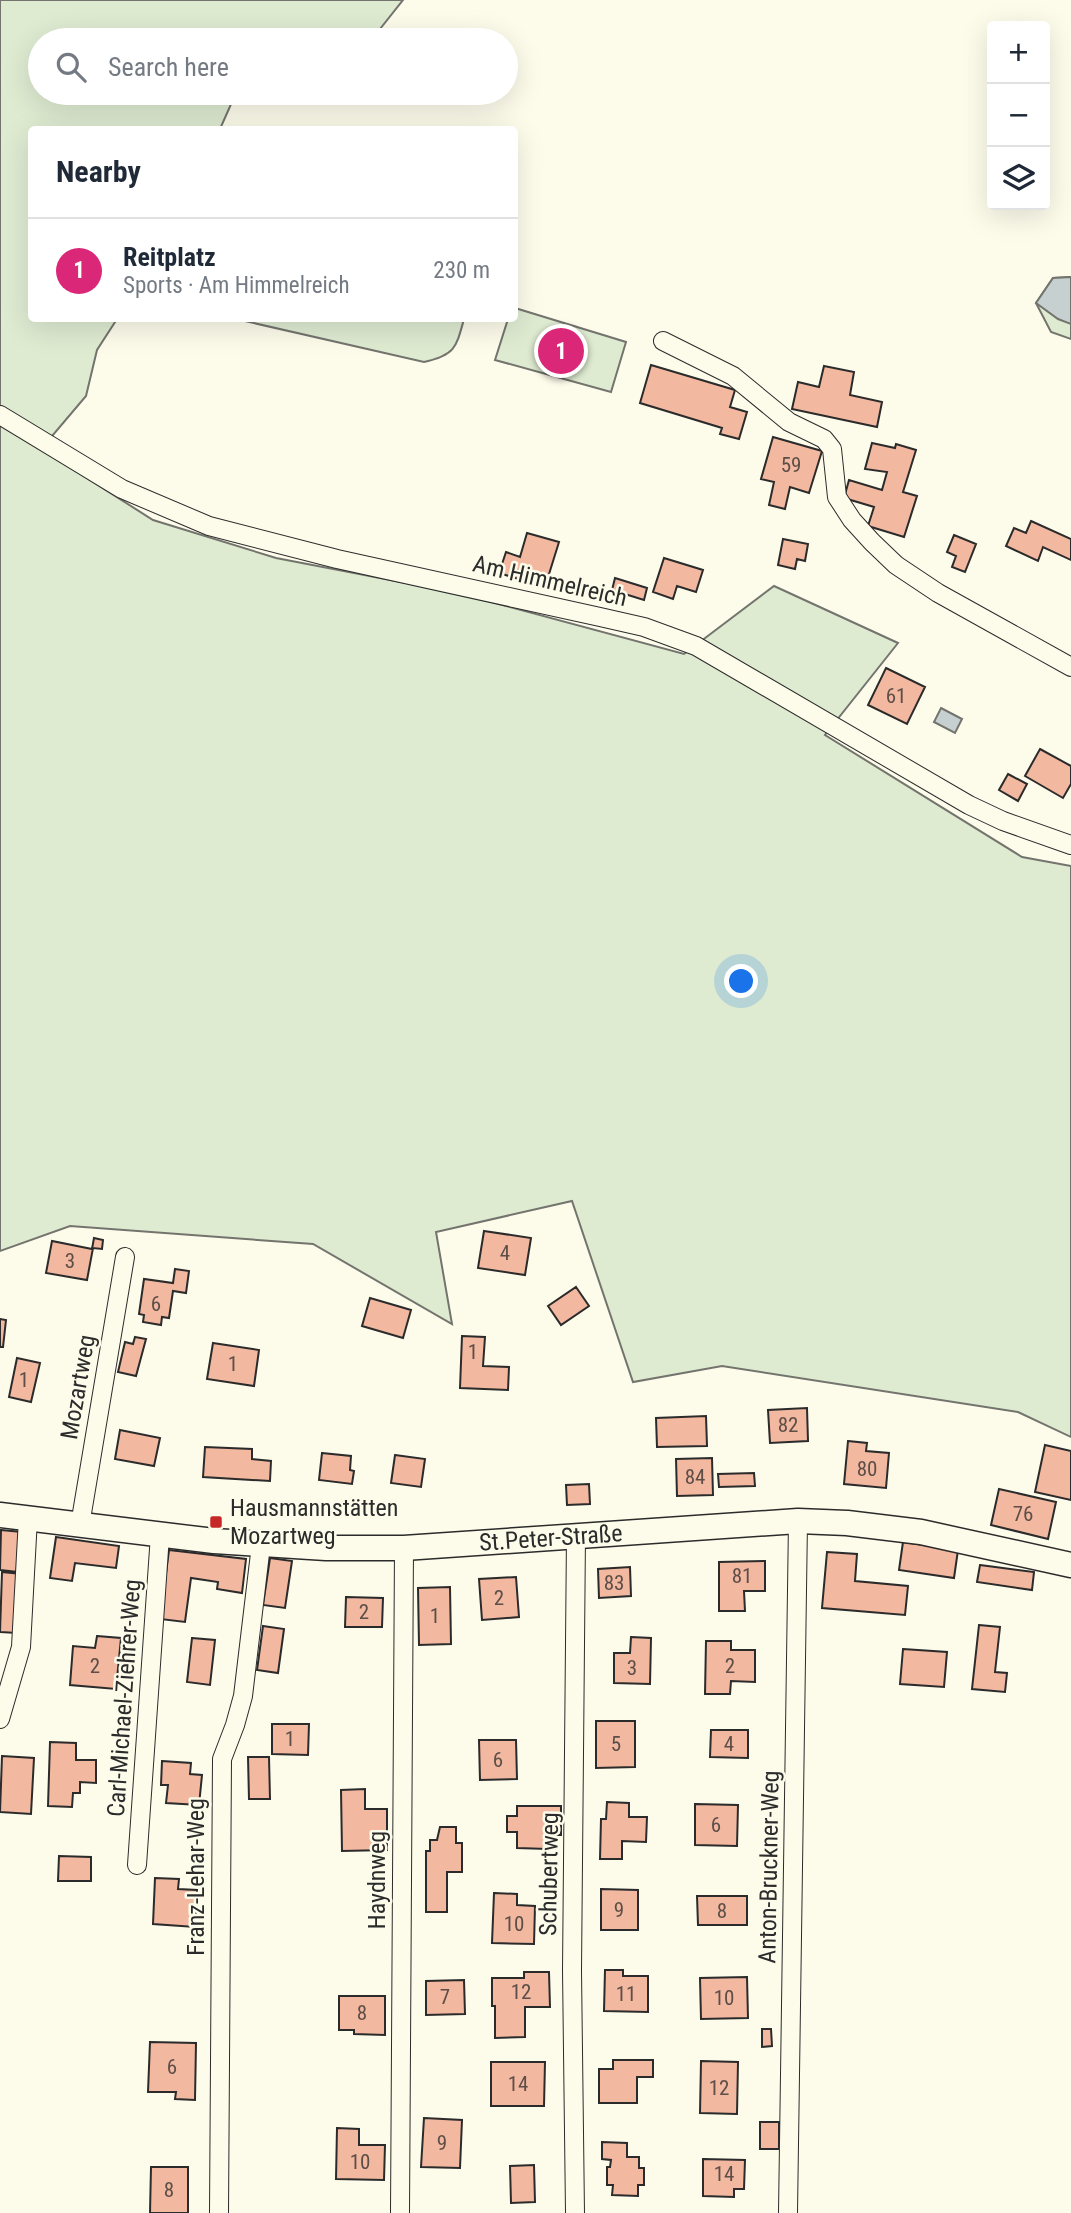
<!DOCTYPE html>
<meta charset="utf-8">
<style>
:root{--surface:#fff;--page:#f2f2f3;--text:#1f2937;--muted:#747a83;--line:#e0e1e3;--accent:#db2777}
body{margin:0;font-family:"Roboto Condensed",sans-serif;background:var(--page);color:var(--text)}
.controls{position:absolute;right:21px;top:21px;display:grid;overflow:hidden;border-radius:7px;box-shadow:0 7px 28px #0002}
.controls button{width:63px;height:63px;display:grid;place-items:center;padding:0;border:0;border-bottom:2px solid var(--line);background:var(--surface);color:var(--text);font:35px sans-serif}
.you{position:absolute;left:742px;top:982px;width:24px;height:24px;margin:-18px;border:5px solid #fff;border-radius:50%;background:#1a73e8;box-shadow:0 0 0 10px #1a73e833}
.badge{display:grid;place-items:center;width:46px;height:46px;border-radius:50%;background:var(--accent);color:#fff;font-size:23px;font-weight:700}
.pin{position:absolute;translate:-50% -50%;border:4px solid #fff;box-shadow:0 2px 7px #0006}
.list{margin:0;padding:0;list-style:none}
h2{display:flex;justify-content:space-between;align-items:center;height:91px;margin:0;padding:0 28px;font-size:30px}
h2 small{font-size:23px;font-weight:400;color:var(--muted)}
.list li{display:grid;grid-template-columns:46px 1fr auto;gap:21px;align-items:center;box-sizing:border-box;height:105px;padding:0 28px;border-top:2px solid var(--line)}
.list b{display:block;font-size:26px;white-space:nowrap}
.list p{margin:0;font-size:23px;white-space:nowrap;color:var(--muted)}
.list em{font-size:23px;font-style:normal;color:var(--muted)}
.icon{flex:none;width:38px;height:38px;fill:none;stroke:currentColor;stroke-width:2;stroke-linecap:round;stroke-linejoin:round}
.map{position:relative;flex:none;width:1071px;height:2213px;overflow:hidden}
.search{position:absolute;background:var(--surface);box-shadow:0 7px 28px #0002;left:28px;top:28px;width:490px;height:77px;display:flex;align-items:center;gap:18px;box-sizing:border-box;padding:0 24px;border-radius:38px;color:var(--muted);font-size:26px}
.panel{position:absolute;background:var(--surface);box-shadow:0 7px 28px #0002;left:28px;top:126px;width:490px;height:196px;border-radius:7px}
.map>svg:first-child{display:block}
.green{fill:#deebd1;stroke:#74746e;stroke-width:2}
.water{fill:#c7d0d0;stroke:#74746e;stroke-width:2}
.building{fill:#f2b8a0;stroke:#2b2b2b;stroke-width:2}
.lines{fill:none;stroke-linecap:round;stroke-linejoin:round}
.street-casing{stroke:#2b2b2b;stroke-width:20}
.secondary-casing{stroke:#2b2b2b;stroke-width:27}
.street{stroke:#fdfbea;stroke-width:18}
.secondary{stroke:#fdfbea;stroke-width:24}
.poi-dot{fill:#c62828;stroke:#fdfbea;stroke-width:2.5}
.labels{text-anchor:middle;stroke-width:5;stroke-linejoin:round;paint-order:stroke}
.number-label{font-size:21px;fill:#5d4e48}
.street-label{font-size:24px;fill:#2b2b2b;stroke:#fdfbea}
.poi-label{font-size:24px;fill:#2b2b2b;stroke:#fdfbea;text-anchor:start}
</style>
<div class="map">
<svg width="1071" height="2213" viewBox="0 0 1071 2213">
<rect width="100%" height="100%" fill="#fdfbea"/>
<path class="green" d="M0 0H403L380 29 353 40H40V93H236L220 129 32 130V318L117 319 97 350 86 396 41 449 153 520 276 558 458 593 684 654 774 586 898 643 825 735 1022 857 1071 866V1437L1018 1412 722 1366 633 1382 572 1201 436 1232 452 1324 313 1244 70 1226 0 1251Z
M1071 277V339L1051 332 1036 303 1053 278Z
M515 308 626 342 611 392 495 360 508 319 514 318Z
M236 319H464C456 348 455 355 424 362Z"/>
<path class="water" d="M1071 277V324L1058 319 1036 303 1053 278Z
M941 708 962 719 955 733 934 722Z"/>
<path class="building" d="M651 365 735 390 730 407 747 412 739 439 720 434 722 428 640 403Z
M824 366 854 372 850 395 882 402 877 427 792 409 798 382 819 387Z
M773 437 822 451 809 493 790 487 785 509 769 505 774 482 761 479Z
M872 443 895 448 896 444 916 450 903 492 917 496 904 537 868 526 874 507 844 498 849 480 882 490 887 472 865 469Z
M1031 521 1071 539V560L1043 547 1038 561 1006 546 1014 528 1026 533Z
M527 533 559 542 545 587 499 573 506 552 520 557Z
M954 535 976 544 965 572 952 567 956 556 947 552Z
M783 539 808 544 805 561 797 559 795 569 778 565Z
M664 558 703 570 696 592 677 586 673 599 653 592Z
M615 578 647 588 644 600 612 590Z
M886 668 925 687 907 724 868 705Z
M1040 749 1071 766V784L1063 798 1025 776Z
M1008 774 1027 784 1018 801 999 790Z
M484 1231 531 1238 525 1275 478 1268Z
M94 1238 103 1240 102 1249 93 1248 87 1280 46 1273 52 1241 92 1249Z
M175 1269 189 1271 186 1293 173 1291 169 1318 162 1317 161 1325 143 1322 144 1315 139 1314 144 1279 173 1283Z
M576 1287 589 1306 561 1325 548 1306Z
M370 1298 411 1310 403 1338 362 1326Z
M0 1319 6 1320 3 1347H0Z
M462 1336 485 1337 483 1366 509 1367 508 1390 460 1388Z
M135 1337 146 1339 136 1376 118 1372 125 1342 133 1344Z
M213 1343 259 1350 254 1386 207 1379Z
M17 1358 40 1363 31 1402 9 1397Z
M807 1408 808 1441 770 1443 768 1410Z
M706 1416 707 1446 657 1447 656 1418Z
M120 1430 160 1438 154 1466 115 1459Z
M848 1441 867 1443 866 1451 889 1453 886 1488 844 1484Z
M1045 1445 1071 1451V1500L1035 1492Z
M205 1447 252 1449V1459L271 1461 270 1481 203 1477Z
M322 1453 351 1456 350 1470 354 1471 352 1484 319 1480Z
M395 1455 425 1459 421 1487 391 1483Z
M712 1458 713 1495 677 1496 676 1459Z
M754 1473 755 1486 719 1487 718 1474Z
M589 1484 590 1504 567 1505 566 1485Z
M999 1489 1056 1502 1048 1539 991 1525Z
M1 1530 22 1532 18 1572 0 1570Z
M56 1537 119 1546 116 1568 75 1563 72 1581 50 1578Z
M903 1542 958 1550 954 1578 899 1570Z
M169 1550 246 1559 242 1593 217 1589 218 1582 191 1578 185 1622 160 1619Z
M827 1552 857 1554 855 1581 908 1586 905 1615 822 1608Z
M270 1558 292 1561 285 1608 263 1605Z
M765 1561V1591H744L745 1611H719V1562Z
M980 1565 1034 1572 1032 1590 977 1582Z
M630 1567 631 1596 599 1598 598 1569Z
M2 1572 22 1574 17 1633 0 1632Z
M516 1577 519 1617 482 1620 479 1579Z
M450 1587 451 1644 419 1645 418 1588Z
M346 1597 383 1598 382 1627H345Z
M979 1625 1000 1627 995 1672 1007 1673 1005 1692 972 1689Z
M263 1626 284 1629 278 1673 257 1670Z
M97 1636 121 1638 116 1689 70 1685 73 1646 95 1648Z
M631 1637 651 1638 650 1684 614 1683V1653H630Z
M192 1638 215 1640 210 1685 187 1682Z
M706 1641H731V1650H755V1682L731 1681 730 1694H705Z
M903 1649 947 1652 944 1687 900 1684Z
M596 1721H635V1767L596 1768Z
M272 1724H309L308 1755 272 1754Z
M711 1730H748V1758L710 1757Z
M479 1740H516L517 1779 480 1780Z
M50 1742 76 1743V1760H96V1783L80 1782V1793H73L72 1807 48 1806Z
M2 1756 34 1758 31 1814 0 1812Z
M248 1757H269L270 1799H249Z
M162 1761 191 1763 190 1774 202 1775 199 1805 166 1803 168 1785H161Z
M365 1789V1809H387V1850L342 1851 341 1790Z
M607 1802 629 1803V1817H647L646 1842 622 1841V1859H600L601 1819H606Z
M695 1804 738 1805 737 1846 695 1845Z
M517 1806H561V1835H548V1849L517 1848V1832H507V1816H517Z
M440 1827H456V1843H462V1872H447V1912H426V1851H430V1840H437Z
M59 1856 91 1857V1881H58Z
M155 1878 179 1879 178 1889 197 1890 195 1927 153 1924Z
M601 1889 638 1890V1930H601Z
M494 1893 517 1894V1905L535 1906 534 1944 492 1943Z
M697 1896H747V1925H698Z
M605 1970H623V1976H648V2012L604 2011Z
M524 1972H549L550 2007H525V2037L495 2038V2006H492V1978H524Z
M747 1977 748 2018 701 2019 700 1978Z
M464 1980 465 2014 426 2015V1981Z
M339 1996H385V2035L354 2034V2030H339Z
M762 2029H771L772 2046 762 2047Z
M150 2042 196 2043 195 2100 175 2099 176 2092H148Z
M613 2060H653V2077H637V2103H599V2069H613Z
M701 2061 738 2062 737 2114 700 2113Z
M491 2062H545L544 2106H491Z
M424 2118 462 2120 460 2168 421 2167Z
M760 2122H779V2149H760Z
M337 2128 359 2129V2145H385L384 2180 336 2179Z
M602 2142 627 2143V2157H639V2168H644V2185H638V2196L612 2195 613 2185H607V2167H610L611 2160 602 2159Z
M703 2159 745 2160 744 2189H734V2197L703 2196Z
M534 2165 535 2202 511 2203 510 2166Z
M151 2167H188V2213H150Z"/>
<g class="lines">
<defs>
<path id="street" d="M663 341 733 376 789 422 824 439 832 449 837 497 852 520 872 542 896 565 938 593 1071 667
M0 415 122 489 209 526 337 559 600 617 644 627 696 646 969 805 1003 821 1071 845
M80 1525 125 1257
M0 1719 21 1647 28 1518
M137 1865 160 1535
M219 2213 222 1759 235 1725 243 1696 261 1545
M400 2213 404 1548
M575 2213 572 1970 576 1535
M788 2213 798 1521"/>
<g id="secondary">
<path id="s1" d="M0 1515 214 1541 326 1548H404L798 1521 847 1523 921 1532 1071 1565"/>
</g>
</defs>
<use href="#street" class="street-casing"/>
<use href="#secondary" class="secondary-casing"/>
<use href="#street" class="street"/>
<use href="#secondary" class="secondary"/>
</g>
<rect class="poi-dot" x="209" y="1515" width="14" height="14" rx="3.5"/>
<g class="labels">
<g class="number-label">
<text x="791" y="472">59</text>
<text x="896" y="703">61</text>
<text x="505" y="1260">4</text>
<text x="70" y="1268">3</text>
<text x="156" y="1311">6</text>
<text x="473" y="1359">1</text>
<text x="233" y="1371">1</text>
<text x="24" y="1387">1</text>
<text x="788" y="1432">82</text>
<text x="867" y="1476">80</text>
<text x="695" y="1484">84</text>
<text x="1023" y="1521">76</text>
<text x="742" y="1583">81</text>
<text x="614" y="1590">83</text>
<text x="499" y="1605">2</text>
<text x="364" y="1619">2</text>
<text x="435" y="1623">1</text>
<text x="95" y="1673">2</text>
<text x="730" y="1673">2</text>
<text x="632" y="1675">3</text>
<text x="290" y="1746">1</text>
<text x="616" y="1751">5</text>
<text x="729" y="1751">4</text>
<text x="498" y="1767">6</text>
<text x="716" y="1832">6</text>
<text x="619" y="1917">9</text>
<text x="722" y="1918">8</text>
<text x="514" y="1931">10</text>
<text x="521" y="1999">12</text>
<text x="626" y="2001">11</text>
<text x="445" y="2004">7</text>
<text x="724" y="2005">10</text>
<text x="362" y="2020">8</text>
<text x="172" y="2074">6</text>
<text x="518" y="2091">14</text>
<text x="719" y="2095">12</text>
<text x="442" y="2150">9</text>
<text x="360" y="2169">10</text>
<text x="724" y="2181">14</text>
<text x="169" y="2197">8</text>
</g>
<g class="street-label">
<text transform="translate(550 581) rotate(13)" y="8">Am Himmelreich</text>
<text transform="translate(78 1387) rotate(-80)" y="8">Mozartweg</text>
<text dy="8" stroke="none"><textPath href="#s1" startOffset="553">St.Peter-Straße</textPath></text>
<text transform="translate(124 1698) rotate(-86)" y="8">Carl-Michael-Ziehrer-Weg</text>
<text transform="translate(769 1867) rotate(-89)" y="8">Anton-Bruckner-Weg</text>
<text transform="translate(549 1874) rotate(-89)" y="8">Schubertweg</text>
<text transform="translate(196 1877) rotate(-90)" y="8">Franz-Lehar-Weg</text>
<text transform="translate(377 1880) rotate(-90)" y="8">Haydnweg</text>
</g>
<g class="poi-label">
<text x="230" y="1516">Hausmannstätten<tspan x="230" dy="28">Mozartweg</tspan></text>
</g>
</g>
</svg>
<div class="controls">
<button>+</button>
<button>−</button>
<button><svg class="icon" aria-label="layers" viewBox="0 0 24 24"><path d="M12 4l9 5-9 5-9-5zM3 14l9 5 9-5"/></svg></button>
</div>
<div class="you"></div>
<div class="pin badge" style="left:561px;top:351px">1</div>
<div class="search"><svg class="icon" aria-label="search" viewBox="0 0 24 24"><circle cx="10" cy="10" r="6"/><path d="M15 15l6 6"/></svg>Search here</div>
<section class="panel">
<h2>Nearby<small></small></h2>
<ul class="list">
<li><span class="badge">1</span><div><b>Reitplatz</b><p>Sports · Am Himmelreich</p></div><em>230 m</em></li>
</ul>
</section>
</div>
